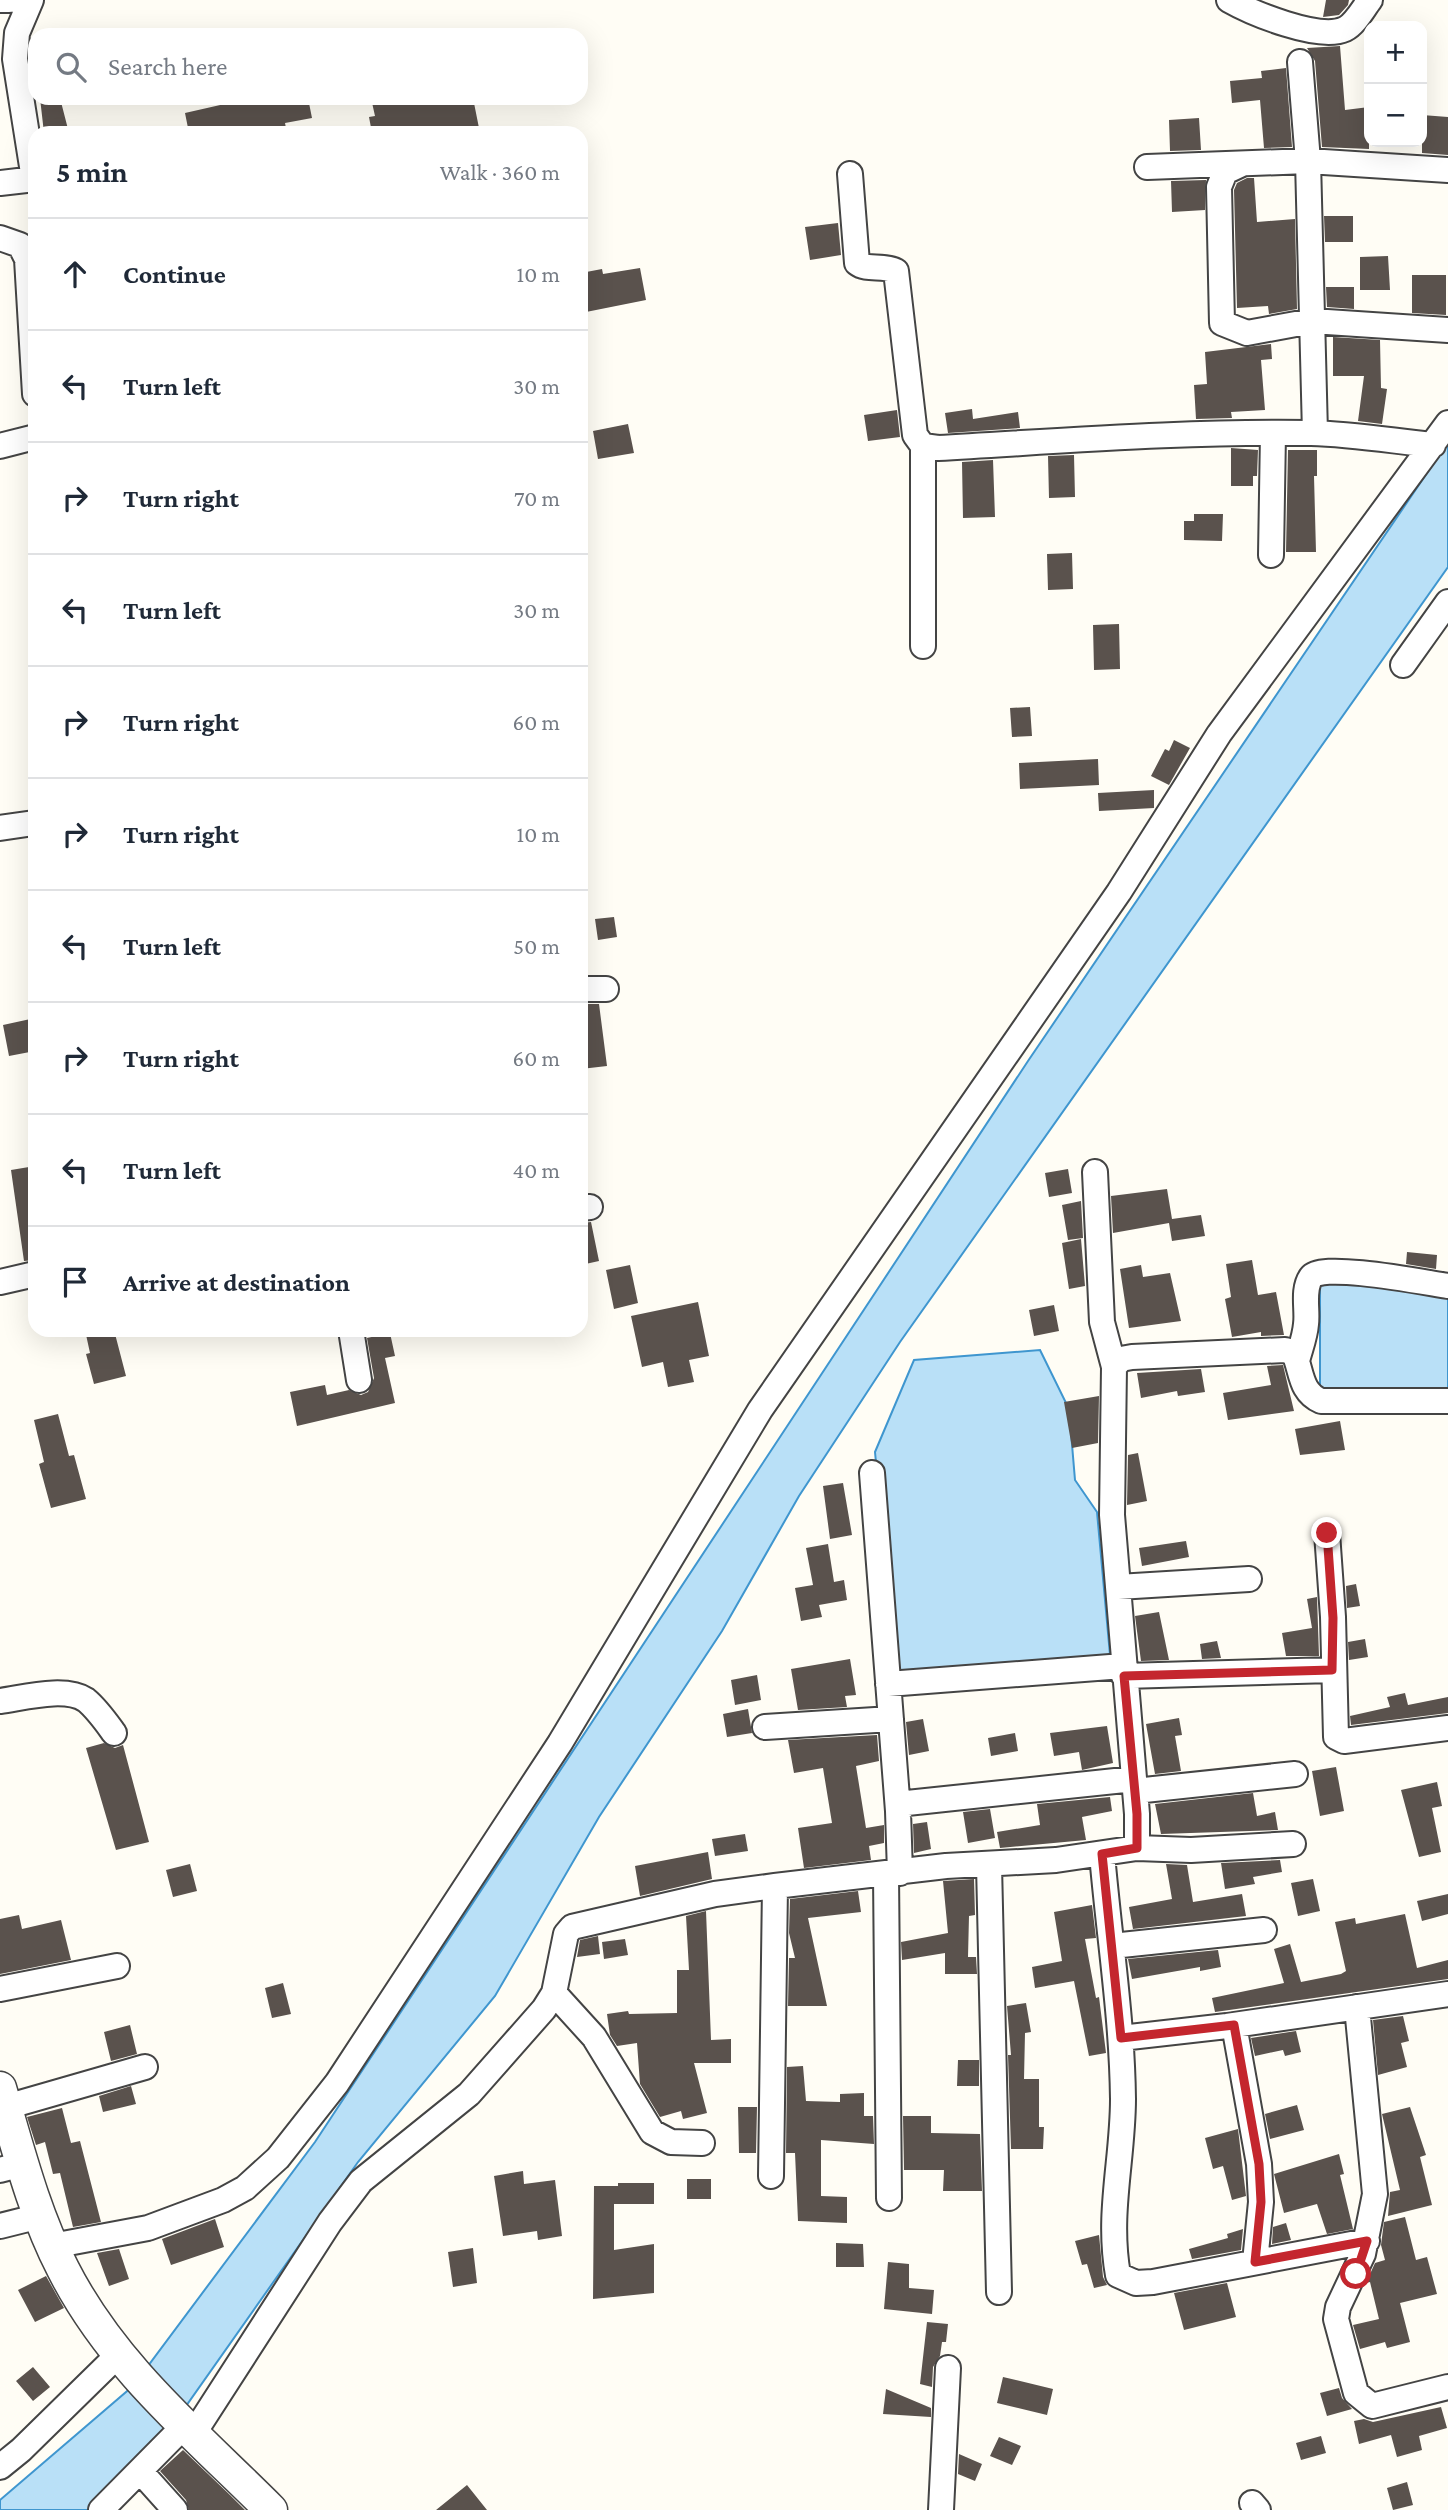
<!DOCTYPE html>
<meta charset="utf-8">
<style>
:root{--surface:#fff;--page:#f6f6f7;--text:#1f2937;--muted:#747a83;--line:#e0e1e3}
body{margin:0;font-family:"Crimson Pro",serif;background:var(--page);color:var(--text)}
.controls{position:absolute;right:21px;top:21px;display:grid;overflow:hidden;border-radius:14px;box-shadow:0 7px 28px #0002}
.controls button{width:63px;height:63px;display:grid;place-items:center;padding:0;border:0;border-bottom:2px solid var(--line);background:var(--surface);color:var(--text);font:35px sans-serif}
.stop{position:absolute;width:21px;height:21px;margin:-16px;border:5px solid #c4262e;border-radius:50%;background:#fff}
.stop.end{background:#c4262e;border-color:#fff;box-shadow:0 2px 7px #0008}
.list{margin:0;padding:0;list-style:none}
h2{display:flex;justify-content:space-between;align-items:center;height:91px;margin:0;padding:0 28px;font-size:30px}
h2 small{font-size:23px;font-weight:400;color:var(--muted)}
.list li{display:grid;grid-template-columns:46px 1fr auto;gap:21px;align-items:center;box-sizing:border-box;height:112px;padding:0 28px;border-top:2px solid var(--line)}
.list b{display:block;font-size:26px;white-space:nowrap}
.list em{font-size:23px;font-style:normal;color:var(--muted)}
.icon{flex:none;width:38px;height:38px;fill:none;stroke:currentColor;stroke-width:2;stroke-linecap:round;stroke-linejoin:round}
.map{position:relative;flex:none;width:1448px;height:2510px;overflow:hidden}
.search{position:absolute;background:var(--surface);box-shadow:0 7px 28px #0002;left:28px;top:28px;width:560px;height:77px;display:flex;align-items:center;gap:18px;box-sizing:border-box;padding:0 24px;border-radius:21px;color:var(--muted);font-size:26px}
.panel{position:absolute;background:var(--surface);box-shadow:0 7px 28px #0002;left:28px;top:126px;width:560px;height:1211px;border-radius:21px}
.map>svg:first-child{display:block}
.water{fill:#b9e0f7;stroke:#3f96cf;stroke-width:2}
.building{fill:#5a524d}
.lines{fill:none;stroke-linecap:round;stroke-linejoin:round}
.minor-casing{stroke:#444;stroke-width:28}
.tertiary-casing{stroke:#444;stroke-width:35}
.minor{stroke:#fff;stroke-width:24}
.tertiary{stroke:#fff;stroke-width:32}
.route{stroke:#c4262e;stroke-width:9}
</style>
<div class="map">
<svg width="1448" height="2510" viewBox="0 0 1448 2510">
<rect width="100%" height="100%" fill="#fffdf5"/>
<path class="water" d="M1448 442V567L900 1342 799 1496 722 1631 599 1817 495 1996 358 2162 155 2450 88 2510H0V2500L133 2386 315 2142 1028 1061Z
M1320 1278 1448 1290V1392L1320 1393Z
M1040 1350 1069 1409 1075 1480 1097 1512 1110 1655 896 1676 875 1452 914 1360Z"/>
<path class="building" d="M1326 0H1349L1348 5 1339 15 1323 17Z
M1340 46 1345 110 1369 107V149L1322 147 1315 61 1307 48Z
M1286 68 1292 147 1264 148 1260 100 1232 103 1230 81 1262 78 1261 71Z
M40 98H60L69 133H44Z
M251 98H280L281 102 308 98 312 118 285 123 287 133H189L185 113Z
M371 98H473L480 133H372L369 117 375 116Z
M1422 115 1448 117V155L1422 153Z
M1199 118 1201 150 1170 151 1169 120Z
M1247 178H1254L1257 222 1295 219 1297 309 1269 314 1268 306 1237 308 1234 190 1237 183Z
M1206 180 1205 210 1172 212 1171 181Z
M1324 216H1353V242H1325Z
M838 223 841 255 810 260 805 227Z
M1388 256 1390 290H1360V257Z
M640 268 646 300 581 313V273L602 269 603 274Z
M1412 275H1446V315L1412 313Z
M1326 287H1354V309L1327 307Z
M1333 337 1380 340 1381 388 1387 389 1382 424 1358 421 1364 376H1333Z
M1271 344 1272 359 1261 360 1265 410 1231 412 1232 418 1196 419 1194 385 1207 384 1205 352Z
M972 409 973 419 1018 412 1020 428 948 433 945 413Z
M897 410 900 437 868 441 864 415Z
M628 424 634 453 598 459 593 431Z
M1231 448 1258 450 1257 476H1253V486H1231Z
M1288 450H1317V476H1314L1316 552H1286Z
M1074 455 1075 497 1049 498 1048 456Z
M993 460 995 517 963 518 962 462Z
M1194 514H1223L1222 541 1184 540V521H1194Z
M1072 553 1073 589 1048 590 1047 554Z
M1119 624 1120 669 1094 670 1093 625Z
M1030 707 1032 736 1012 737 1010 708Z
M1174 740 1190 748 1169 785 1151 776 1165 749 1169 751Z
M1098 759 1099 785 1020 789 1019 763Z
M1154 790V808L1099 811 1098 793Z
M614 917 617 937 598 940 595 919Z
M581 1004H599L607 1066 581 1069Z
M35 1018V1051L9 1056 3 1025Z
M35 1166V1260L24 1261 11 1170Z
M1068 1169 1072 1193 1049 1197 1045 1173Z
M1167 1189 1172 1219 1201 1215 1205 1236 1172 1241 1169 1223 1113 1233 1111 1196Z
M1081 1201 1083 1238 1068 1240 1062 1205Z
M591 1222 599 1261 581 1265V1223Z
M1081 1239 1085 1286 1069 1289 1062 1243Z
M1407 1252 1437 1255 1436 1269 1406 1264Z
M1252 1260 1258 1295 1276 1292 1284 1335 1261 1336V1332L1232 1337 1225 1299 1231 1297 1226 1264Z
M630 1265 638 1303 614 1309 606 1270Z
M1141 1265 1143 1277 1170 1273 1181 1321 1129 1328 1120 1269Z
M698 1302 709 1356 689 1360 694 1382 668 1387 663 1362 642 1367 631 1316Z
M1054 1305 1059 1331 1034 1336 1029 1310Z
M85 1330H114L126 1376 94 1384 86 1354 90 1353Z
M390 1333 395 1356 385 1358 395 1403 297 1426 290 1392 325 1385 327 1395 349 1390 361 1395 368 1392 374 1378 367 1338Z
M1283 1365 1294 1411 1228 1420 1223 1393 1271 1385 1267 1366Z
M1201 1369 1205 1392 1178 1396 1177 1391 1141 1398 1137 1373Z
M1099 1396 1098 1443 1072 1448 1064 1402Z
M58 1414 69 1456 74 1455 86 1499 51 1508 39 1464 44 1462 34 1420Z
M1340 1421 1345 1450 1300 1455 1295 1429Z
M1138 1453 1147 1501 1127 1505 1128 1455Z
M843 1483 852 1535 830 1539 823 1486Z
M1186 1541 1189 1557 1142 1566 1139 1548Z
M828 1544 834 1582 844 1580 847 1600 819 1605 822 1617 801 1621 795 1588 813 1585 806 1548Z
M1356 1584 1360 1606 1347 1608 1346 1586Z
M1317 1597 1319 1656H1286L1282 1633 1312 1628 1307 1599Z
M1159 1612 1169 1660 1141 1661 1135 1616Z
M1365 1639 1368 1657 1349 1660 1348 1642Z
M1217 1641 1221 1658 1202 1659 1200 1644Z
M850 1659 856 1695 845 1696 847 1707 798 1710 791 1669Z
M757 1675 761 1700 735 1705 731 1680Z
M1405 1693 1408 1705 1448 1697V1713L1351 1725 1350 1716 1390 1707 1387 1697Z
M748 1709 752 1733 727 1737 723 1714Z
M1179 1718 1182 1735 1175 1736 1181 1771 1155 1774 1146 1724Z
M923 1719 929 1751 909 1755 906 1722Z
M1107 1726 1113 1763 1082 1770 1079 1752 1054 1756 1050 1733Z
M1015 1733 1018 1751 991 1756 988 1738Z
M877 1735 879 1761 856 1766 866 1828 884 1825V1843L869 1846 871 1860 804 1868 798 1828 832 1823 823 1768 794 1773 788 1740Z
M104 1743 115 1748 123 1745 149 1842 116 1850 86 1748Z
M1336 1767 1344 1811 1320 1816 1312 1771Z
M1437 1782 1442 1806 1432 1808 1441 1852 1419 1857 1401 1790Z
M1253 1793 1257 1816 1275 1812 1278 1830 1161 1834 1155 1804Z
M1110 1797 1112 1811 1082 1817 1086 1840 1000 1848 997 1832 1040 1825 1037 1804Z
M990 1809 995 1838 968 1843 963 1812Z
M927 1822 931 1849 914 1853 913 1824Z
M745 1834 748 1851 715 1856 712 1839Z
M708 1852 712 1879 640 1896 635 1866Z
M1280 1860 1282 1872 1253 1877 1255 1884 1225 1889 1221 1863Z
M190 1864 197 1891 173 1897 166 1870Z
M1166 1864 1187 1865 1193 1902 1242 1894 1246 1916 1133 1929 1129 1907 1172 1899Z
M974 1879 975 1915 969 1916 968 1957H976L977 1974H945V1953L902 1960 901 1942 948 1933 943 1881Z
M1313 1879 1320 1911 1298 1916 1291 1883Z
M858 1891 861 1912 808 1918 827 2006H788L789 1958H795L789 1933 790 1899Z
M1448 1894V1914L1422 1921 1417 1901Z
M1092 1905 1096 1938 1085 1939 1096 1998 1099 1997 1106 2053 1089 2056 1074 1981 1035 1988 1032 1967 1062 1961 1054 1912Z
M706 1911 711 2040 731 2039V2063H694L707 2113 683 2119 681 2111 660 2117 640 2084 637 2043 617 2046 610 2035 607 2014 628 2011 629 2014 677 2013V1970H689L686 1916Z
M1405 1914 1417 1968 1448 1960V1979L1215 2012 1212 1998 1284 1983 1274 1949 1290 1944 1301 1982 1341 1974 1346 1971 1335 1922 1355 1918 1356 1924Z
M19 1915 22 1929 61 1920 71 1960 0 1974V1919Z
M598 1936 600 1954 577 1957 580 1940Z
M625 1939 628 1955 604 1959 602 1942Z
M1218 1950 1221 1967 1200 1971V1967L1132 1979 1128 1959Z
M283 1983 291 2014 272 2018 265 1988Z
M1026 2003 1031 2032 1025 2033 1024 2079H1039V2127H1044L1043 2149H1011L1008 2055H1011L1007 2006Z
M1403 2016 1409 2041 1401 2043 1407 2067 1378 2075 1373 2020Z
M130 2025 137 2054 111 2061 104 2032Z
M1296 2031 1301 2052 1285 2056 1283 2050 1255 2056 1251 2038Z
M958 2060H979V2086H957Z
M803 2066 806 2101 840 2102V2094L864 2093V2116H873L874 2144 821 2140V2196L847 2197V2223L798 2221 795 2153H786L787 2067Z
M131 2086 136 2104 103 2112 99 2096Z
M1297 2105 1304 2130 1270 2139 1265 2114Z
M738 2107H757L756 2153H739Z
M1410 2107 1426 2155 1420 2157 1432 2205 1388 2216 1390 2192 1400 2190 1382 2114Z
M62 2108 71 2143 80 2141 101 2222 73 2227 60 2173 53 2174 45 2142 36 2145 27 2117Z
M903 2116H931V2133L980 2134 982 2191H943L944 2170H904Z
M1238 2129 1246 2196 1232 2200 1223 2166 1213 2169 1205 2138Z
M1339 2154 1344 2174 1340 2175 1353 2229 1327 2234 1317 2204 1284 2213 1274 2174Z
M523 2171 524 2184 555 2180 562 2236 538 2240 537 2231 503 2236 494 2176Z
M687 2179H711V2199H687Z
M618 2183H654V2204H614V2250L654 2244V2293L593 2299 594 2186H618Z
M1405 2217 1416 2260 1427 2257 1437 2294 1400 2303 1410 2342 1387 2348 1385 2342 1360 2349 1353 2325 1379 2319 1370 2282 1366 2283 1375 2263 1385 2260 1381 2245 1384 2222Z
M215 2219 224 2247 171 2265 162 2239Z
M1286 2223 1291 2240 1272 2244 1273 2227Z
M1243 2229 1241 2250 1192 2259 1189 2249 1228 2238 1227 2234Z
M1099 2235 1103 2277 1107 2285 1094 2288 1087 2264 1082 2265 1075 2241Z
M836 2243 863 2244 864 2267H836Z
M473 2248 477 2283 453 2287 448 2252Z
M119 2249 129 2279 109 2286 97 2253Z
M888 2262 909 2264V2288L934 2290 932 2314 884 2309Z
M46 2276 64 2308 35 2322 18 2290Z
M1227 2283 1236 2317 1184 2330 1174 2293Z
M927 2322 948 2324 946 2342H942L940 2356 933 2367 932 2387 920 2384Z
M33 2367 50 2387 33 2401 16 2381Z
M1003 2377 1053 2389 1047 2415 997 2403Z
M1339 2388 1342 2398 1352 2409 1327 2416 1320 2393Z
M886 2389 931 2408V2417L883 2414Z
M1441 2407 1447 2428 1419 2436 1422 2450 1397 2457 1391 2435 1359 2444 1354 2421 1364 2419 1373 2422Z
M1321 2436 1326 2453 1301 2460 1296 2443Z
M999 2437 1021 2446 1012 2465 990 2456Z
M183 2450 230 2495 245 2510H189L186 2500 160 2471Z
M959 2454 982 2464 975 2481 958 2474Z
M1407 2482 1413 2505 1393 2510 1387 2488Z
M467 2485 487 2510H436Z"/>
<g class="lines">
<defs>
<path id="minor" d="M0 0H9
M31 0 17 33 15 59 34 179
M1229 0C1252 13 1319 41 1345 29 1355 24 1363 9 1370 0
M1300 62 1308 161 1315 433
M1242 164 1225 172 1219 187 1222 323 1247 333 1312 321 1448 330
M1147 167 1308 161 1448 170
M850 174 857 263C867 271 883 264 896 271L915 435 923 446 938 448C1063 441 1187 431 1311 433 1352 434 1393 441 1433 445
M0 183 35 179
M0 238 20 245 27 259 35 394
M0 446 35 437
M1271 555 1273 433
M923 646V446
M1403 665 1448 602
M0 828 34 823
M581 989H606
M1095 1172 1102 1322 1114 1367
M581 1208 590 1207
M0 1282 35 1274
M351 1330 359 1380
M1297 1361C1300 1349 1305 1337 1306 1324 1308 1310 1302 1290 1311 1277 1322 1262 1427 1283 1448 1286
M872 1473 898 1811
M1327 1533 1333 1617 1336 1737 1344 1741 1448 1728
M1118 1587 1249 1579
M1124 1676 1333 1670
M888 1684 1123 1666
M0 1701C23 1698 65 1686 86 1700 97 1709 106 1722 114 1733
M765 1727 891 1719
M1135 1791 1295 1774
M1137 1848V1814L1112 1515 1114 1367 1121 1359 1132 1357 1285 1350 1294 1353C1302 1372 1300 1392 1321 1401H1448
M1102 1854C1109 1936 1122 2016 1123 2099 1123 2159 1107 2214 1118 2275L1136 2283 1153 2282 1367 2241
M989 1865 999 2292
M900 1873 898 1811 907 1803 1134 1779
M886 1874 889 2198
M1112 1946 1264 1930
M0 1989 117 1966
M554 1993 594 2037 652 2132 671 2142 702 2143
M1357 2007 1375 2194 1363 2254 1338 2307 1336 2319 1356 2393 1372 2406 1448 2387
M1234 2025 1259 2164 1261 2202 1255 2262
M1121 2038 1227 2026 1448 1994
M6 2107 145 2067
M0 2170 23 2164
M771 2176 775 1886
M0 2226 40 2216
M52 2246 148 2228 223 2200 245 2188 278 2158 337 2083 560 1743 760 1410 1119 892 1219 734 1448 423
M194 2433 330 2222 361 2181 469 2094 544 2009 554 1993 566 1934 572 1927 715 1894 775 1886 946 1866 1056 1860 1137 1848 1191 1850 1293 1844
M0 2467 21 2450 119 2354
M140 2471 175 2510
M1252 2503 1258 2510
M101 2510 185 2425
M941 2510 948 2368"/>
<path id="tertiary" d="M0 2088C18 2149 34 2213 63 2269 112 2366 196 2435 271 2510"/>
</defs>
<use href="#minor" class="minor-casing"/>
<use href="#tertiary" class="tertiary-casing"/>
<use href="#minor" class="minor"/>
<use href="#tertiary" class="tertiary"/>
</g>
<g class="lines">
<path class="route" d="M1327 1533 1333 1618 1332 1670 1124 1676 1137 1814V1848L1102 1854 1121 2038 1234 2025 1259 2164 1261 2202 1255 2262 1367 2241 1356 2274"/>
</g>
</svg>
<div class="controls">
<button>+</button>
<button>−</button>
</div>
<div class="stop" style="left:1356px;top:2274px"></div>
<div class="stop end" style="left:1327px;top:1533px"></div>
<div class="search"><svg class="icon" aria-label="search" viewBox="0 0 24 24"><circle cx="10" cy="10" r="6"/><path d="M15 15l6 6"/></svg>Search here</div>
<section class="panel">
<h2>5 min<small>Walk · 360 m</small></h2>
<ul class="list">
<li><svg class="icon" aria-label="ahead" viewBox="0 0 24 24"><path d="M12 20V5M6 11l6-6 6 6"/></svg><div><b>Continue</b></div><em>10 m</em></li>
<li><svg class="icon" aria-label="left" viewBox="0 0 24 24"><path d="M17 20v-9H6M10 6l-5 5 5 5"/></svg><div><b>Turn left</b></div><em>30 m</em></li>
<li><svg class="icon" aria-label="right" viewBox="0 0 24 24"><path d="M7 20v-9h11M14 6l5 5-5 5"/></svg><div><b>Turn right</b></div><em>70 m</em></li>
<li><svg class="icon" aria-label="left" viewBox="0 0 24 24"><path d="M17 20v-9H6M10 6l-5 5 5 5"/></svg><div><b>Turn left</b></div><em>30 m</em></li>
<li><svg class="icon" aria-label="right" viewBox="0 0 24 24"><path d="M7 20v-9h11M14 6l5 5-5 5"/></svg><div><b>Turn right</b></div><em>60 m</em></li>
<li><svg class="icon" aria-label="right" viewBox="0 0 24 24"><path d="M7 20v-9h11M14 6l5 5-5 5"/></svg><div><b>Turn right</b></div><em>10 m</em></li>
<li><svg class="icon" aria-label="left" viewBox="0 0 24 24"><path d="M17 20v-9H6M10 6l-5 5 5 5"/></svg><div><b>Turn left</b></div><em>50 m</em></li>
<li><svg class="icon" aria-label="right" viewBox="0 0 24 24"><path d="M7 20v-9h11M14 6l5 5-5 5"/></svg><div><b>Turn right</b></div><em>60 m</em></li>
<li><svg class="icon" aria-label="left" viewBox="0 0 24 24"><path d="M17 20v-9H6M10 6l-5 5 5 5"/></svg><div><b>Turn left</b></div><em>40 m</em></li>
<li><svg class="icon" aria-label="arrive" viewBox="0 0 24 24"><path d="M6 21V4h12l-3 4 3 4H6"/></svg><div><b>Arrive at destination</b></div></li>
</ul>
</section>
</div>
